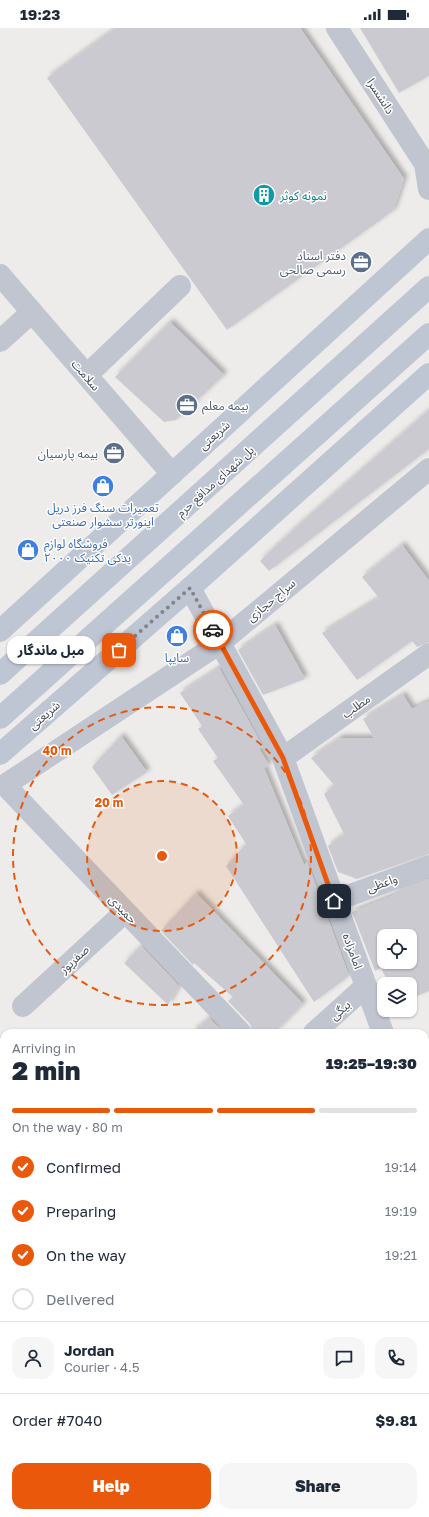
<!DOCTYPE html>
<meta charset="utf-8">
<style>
:root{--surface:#fff;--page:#f6f6f7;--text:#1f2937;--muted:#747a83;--line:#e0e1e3;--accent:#ea580c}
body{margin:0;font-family:"Golos Text","Noto Sans Arabic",sans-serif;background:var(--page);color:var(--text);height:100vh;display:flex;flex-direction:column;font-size:15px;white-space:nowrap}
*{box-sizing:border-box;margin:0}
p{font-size:13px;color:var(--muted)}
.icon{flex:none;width:22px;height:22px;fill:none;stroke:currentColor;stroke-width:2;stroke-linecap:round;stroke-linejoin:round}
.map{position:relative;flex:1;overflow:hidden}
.side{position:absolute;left:0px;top:1001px;width:429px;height:488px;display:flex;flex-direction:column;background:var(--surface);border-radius:12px 12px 0 0;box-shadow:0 1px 3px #0004}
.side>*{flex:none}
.tools{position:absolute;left:377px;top:901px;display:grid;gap:8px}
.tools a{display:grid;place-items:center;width:40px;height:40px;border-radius:8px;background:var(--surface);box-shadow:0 1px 3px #0004;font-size:20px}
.pin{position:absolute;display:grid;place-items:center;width:34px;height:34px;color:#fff;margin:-17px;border-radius:8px;box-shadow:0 2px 6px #0006}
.courier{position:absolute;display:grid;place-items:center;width:40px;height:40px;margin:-20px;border:3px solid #ea580c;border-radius:50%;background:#fff;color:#222;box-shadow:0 1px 5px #0007}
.bubble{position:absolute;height:28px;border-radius:12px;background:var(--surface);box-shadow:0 1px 3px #0004;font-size:13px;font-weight:800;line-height:28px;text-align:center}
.headline em{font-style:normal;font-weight:800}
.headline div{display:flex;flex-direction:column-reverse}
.headline{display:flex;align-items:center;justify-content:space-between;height:68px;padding:0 12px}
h1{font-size:26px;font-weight:800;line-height:30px}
.bar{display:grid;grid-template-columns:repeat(4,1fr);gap:6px 4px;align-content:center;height:48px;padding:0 12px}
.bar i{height:5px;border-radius:3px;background:var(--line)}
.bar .on{background:var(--accent)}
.bar p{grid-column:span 4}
.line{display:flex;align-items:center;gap:10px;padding:0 12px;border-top:1px solid var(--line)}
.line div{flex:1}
.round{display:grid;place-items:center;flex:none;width:42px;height:42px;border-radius:12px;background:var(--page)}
ol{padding:0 12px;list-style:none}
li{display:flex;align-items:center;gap:12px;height:44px}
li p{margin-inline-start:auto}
li .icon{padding:4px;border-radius:50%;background:var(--accent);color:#fff;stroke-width:4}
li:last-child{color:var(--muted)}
li i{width:22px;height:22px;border:2px solid var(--line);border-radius:50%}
.primary-button{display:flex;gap:8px;margin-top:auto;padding:8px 12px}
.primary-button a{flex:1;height:46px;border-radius:12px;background:var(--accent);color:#fff;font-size:16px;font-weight:800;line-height:46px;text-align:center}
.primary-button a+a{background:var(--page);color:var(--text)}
.status{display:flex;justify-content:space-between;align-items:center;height:28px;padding:0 20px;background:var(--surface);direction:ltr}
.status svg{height:11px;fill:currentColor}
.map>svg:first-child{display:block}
.building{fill:#cacad0;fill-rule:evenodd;filter:url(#shadow)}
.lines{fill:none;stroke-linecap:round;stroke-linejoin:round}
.minor{stroke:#c0c5d0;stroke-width:22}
.tertiary{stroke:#c0c5d0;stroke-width:22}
.secondary{stroke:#bfc6d3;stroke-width:22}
.done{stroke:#81848b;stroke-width:4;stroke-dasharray:0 7.2}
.route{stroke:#ea580c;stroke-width:5}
.ring{fill:none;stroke:#e8590c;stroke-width:2;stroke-dasharray:7 5}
.labels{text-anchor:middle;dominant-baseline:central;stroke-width:3;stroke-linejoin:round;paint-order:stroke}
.street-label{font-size:12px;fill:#464c57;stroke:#fff}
.culture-label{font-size:12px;fill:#0d838f;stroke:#fff;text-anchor:start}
.service-label{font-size:12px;fill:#4e5e75;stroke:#fff;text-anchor:end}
.shop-label{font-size:12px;fill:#366cbe;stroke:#fff}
.centre{fill:#e8590c;stroke:#fff;stroke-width:2}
.ring-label{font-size:12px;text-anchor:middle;font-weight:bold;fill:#e8590c;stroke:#fff;stroke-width:3;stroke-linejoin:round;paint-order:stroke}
</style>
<div class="status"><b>19:23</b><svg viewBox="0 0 49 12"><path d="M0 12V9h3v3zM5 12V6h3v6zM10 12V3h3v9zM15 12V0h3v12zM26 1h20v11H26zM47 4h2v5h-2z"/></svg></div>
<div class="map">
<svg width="429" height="1489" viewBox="0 0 429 1489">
<defs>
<filter id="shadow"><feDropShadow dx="3.5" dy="-3.5" stdDeviation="2" flood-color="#0004"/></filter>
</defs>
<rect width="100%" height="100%" fill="#eeeceb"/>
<g class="building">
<path d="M116,0H300L404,151L393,183L227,302L47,50Z"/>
<path d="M360,0H429V48L399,65Z"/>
<path d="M170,294L224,347L176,392L164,394L115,349Z"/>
<path d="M429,382V421L269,543L260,533L294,501Z"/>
<path d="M402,517L429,553V614L417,619L412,613L357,652L322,605L379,570L362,549Z"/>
<path d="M275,597L305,651L263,667L238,622Z"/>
<path d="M219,640L263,719L259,721L269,737L264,740L304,837L307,834L349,948L314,974L226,838L246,816L228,788L244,777L213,733L218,730L198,701L202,698L180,665Z"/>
<path d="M403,667L412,681L429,673V826L357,851L338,844L328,818L344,806L324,766L334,757L311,730L340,710H374L363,691Z"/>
<path d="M121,708L147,744L112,767L92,739Z"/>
<path d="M429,851V963L410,971V956H389L381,940L375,943L352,884L397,866L393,864ZM384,908H410V934H384Z"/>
<path d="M196,865L303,976L274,1005H253L250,996L228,973L233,969L194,935L193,937L161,903Z"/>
<path d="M141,918L179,958L168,977L124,935Z"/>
<path d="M209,990L224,1005H191Z"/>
</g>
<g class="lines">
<g class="minor">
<path d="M337,0L425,136L429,161"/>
<path d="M0,247L172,446"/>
<path d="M0,313L32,284"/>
<path d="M87,347L180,258"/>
<path d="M190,560L283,730L383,1005"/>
<path d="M283,730L429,626"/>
<path d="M334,873L429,838"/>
<path d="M23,978L125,884"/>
<path d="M241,1005L5,757L220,615L429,441"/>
<path d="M314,1005L366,958"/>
<path d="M425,1028L429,1026"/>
<path d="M425,1118L429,1129"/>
<path d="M0,1286L4,1282"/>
<path d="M425,1475L429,1474"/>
<path d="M412,1485L414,1489"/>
<path d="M370,1489L387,1485"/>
</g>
<g class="tertiary">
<path d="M0,1213L4,1218"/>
<path d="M206,1485L209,1489"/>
</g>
<g class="secondary">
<path d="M0,603L429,211"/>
<path d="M0,646L429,259"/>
<path d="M0,690L429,306"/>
<path d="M0,726L190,560L429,346"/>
</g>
</g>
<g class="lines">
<path class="done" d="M119,622L190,560L213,602"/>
<path class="route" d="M213,602L283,730L334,873"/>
</g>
<circle cx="162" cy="828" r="75" fill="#e8590c" fill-opacity=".12"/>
<g class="ring">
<circle cx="162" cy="828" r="75"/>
<circle cx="162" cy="828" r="149"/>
</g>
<defs>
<g id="building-disc" transform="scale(1.15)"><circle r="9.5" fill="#0f9aa8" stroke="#fff"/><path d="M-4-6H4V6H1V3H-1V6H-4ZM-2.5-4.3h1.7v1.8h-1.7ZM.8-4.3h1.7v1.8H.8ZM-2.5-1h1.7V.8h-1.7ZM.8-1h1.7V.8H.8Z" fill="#fff"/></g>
<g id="office-disc" transform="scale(1.15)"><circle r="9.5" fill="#5c6f8a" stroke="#fff"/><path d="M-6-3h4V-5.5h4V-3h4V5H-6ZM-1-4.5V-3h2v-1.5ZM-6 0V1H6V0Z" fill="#fff"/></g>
<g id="shop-disc" transform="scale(1.15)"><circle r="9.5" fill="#3f7fe0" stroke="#fff"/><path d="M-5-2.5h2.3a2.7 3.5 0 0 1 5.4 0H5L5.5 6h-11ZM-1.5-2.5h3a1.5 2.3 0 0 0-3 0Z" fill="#fff"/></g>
</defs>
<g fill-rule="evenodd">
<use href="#building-disc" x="264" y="167"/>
<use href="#office-disc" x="361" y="234"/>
<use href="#office-disc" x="187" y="377"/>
<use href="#office-disc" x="114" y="425"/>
<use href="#shop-disc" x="103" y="458"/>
<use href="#shop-disc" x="28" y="522"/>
<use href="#shop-disc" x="177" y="608"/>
</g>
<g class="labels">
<g class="street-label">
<text transform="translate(381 68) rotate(57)">دانشسرا</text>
<text transform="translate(86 347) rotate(49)">سلامت</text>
<text transform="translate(214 407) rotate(-42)">شریعتی</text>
<text transform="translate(215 453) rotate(-42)">پل شهدای مدافع حرم</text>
<text transform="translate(271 572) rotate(-40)">سراج حجازی</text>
<text transform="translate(356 678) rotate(-35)">مطلب</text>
<text transform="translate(44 687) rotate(-41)">شریعتی</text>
<text transform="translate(382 855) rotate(-20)">واعظی</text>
<text transform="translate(123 881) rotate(46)">حمیدی</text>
<text transform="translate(353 923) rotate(70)">امامزاده</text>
<text transform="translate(74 931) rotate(-43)">صفرپور</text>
<text transform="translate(340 982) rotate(-42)">بیگی</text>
</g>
<g class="culture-label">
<text x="280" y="167">نمونه کوثر</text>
</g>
<g class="service-label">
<text x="346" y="227">دفتر اسناد<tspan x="346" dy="14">رسمی صالحی</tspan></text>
<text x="202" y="377" text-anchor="start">بیمه معلم</text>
<text x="98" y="425">بیمه پارسیان</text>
</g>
<g class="shop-label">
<text x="103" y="479">تعمیرات سنگ فرز دریل<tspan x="103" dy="14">اینورتر سشوار صنعتی</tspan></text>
<text x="44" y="515" text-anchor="start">فروشگاه لوازم<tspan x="44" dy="14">یدکی تکنیک ۲۰۰۰</tspan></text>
<text x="177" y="629">سایپا</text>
</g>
</g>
<circle cx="162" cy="828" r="6" class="centre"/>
<g class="ring-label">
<text x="57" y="727">40 m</text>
<text x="109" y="779">20 m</text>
</g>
</svg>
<div class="tools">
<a><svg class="icon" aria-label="locate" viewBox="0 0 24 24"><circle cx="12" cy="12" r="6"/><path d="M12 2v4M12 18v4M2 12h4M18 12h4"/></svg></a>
<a><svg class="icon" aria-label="layers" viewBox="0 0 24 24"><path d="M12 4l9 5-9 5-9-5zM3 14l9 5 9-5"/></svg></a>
</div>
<div class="pin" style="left:119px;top:622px;background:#ea580c"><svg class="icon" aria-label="bag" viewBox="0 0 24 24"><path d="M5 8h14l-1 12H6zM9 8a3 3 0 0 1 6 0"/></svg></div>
<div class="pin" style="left:334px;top:873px;background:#1f2937"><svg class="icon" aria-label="home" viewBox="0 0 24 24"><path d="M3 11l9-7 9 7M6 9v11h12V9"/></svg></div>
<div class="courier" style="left:213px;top:602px"><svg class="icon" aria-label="car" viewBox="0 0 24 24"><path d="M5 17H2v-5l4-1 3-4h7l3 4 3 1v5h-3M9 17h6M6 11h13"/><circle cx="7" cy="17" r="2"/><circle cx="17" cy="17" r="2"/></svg></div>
<div class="bubble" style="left:7px;top:608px;width:88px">مبل ماندگار</div>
<section class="side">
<div class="headline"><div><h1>2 min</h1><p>Arriving in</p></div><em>19:25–19:30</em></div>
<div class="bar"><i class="on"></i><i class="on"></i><i class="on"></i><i></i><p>On the way · 80 m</p></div>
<ol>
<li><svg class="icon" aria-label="check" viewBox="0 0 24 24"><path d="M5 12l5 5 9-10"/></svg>Confirmed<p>19:14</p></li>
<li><svg class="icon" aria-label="check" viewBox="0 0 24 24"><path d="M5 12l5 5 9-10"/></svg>Preparing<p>19:19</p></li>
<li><svg class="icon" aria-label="check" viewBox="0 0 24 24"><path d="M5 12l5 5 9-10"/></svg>On the way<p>19:21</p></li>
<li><i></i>Delivered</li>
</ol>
<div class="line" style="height:72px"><a class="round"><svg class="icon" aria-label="person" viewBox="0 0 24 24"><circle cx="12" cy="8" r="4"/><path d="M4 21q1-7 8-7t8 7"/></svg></a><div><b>Jordan</b><p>Courier · 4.5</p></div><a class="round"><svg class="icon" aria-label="chat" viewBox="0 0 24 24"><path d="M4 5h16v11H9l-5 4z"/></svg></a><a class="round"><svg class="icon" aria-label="phone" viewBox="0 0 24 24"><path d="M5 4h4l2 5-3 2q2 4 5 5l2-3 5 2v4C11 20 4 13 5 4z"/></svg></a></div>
<div class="line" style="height:52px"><div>Order #7040</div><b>$9.81</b></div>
<div class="primary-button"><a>Help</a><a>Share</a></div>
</section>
</div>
